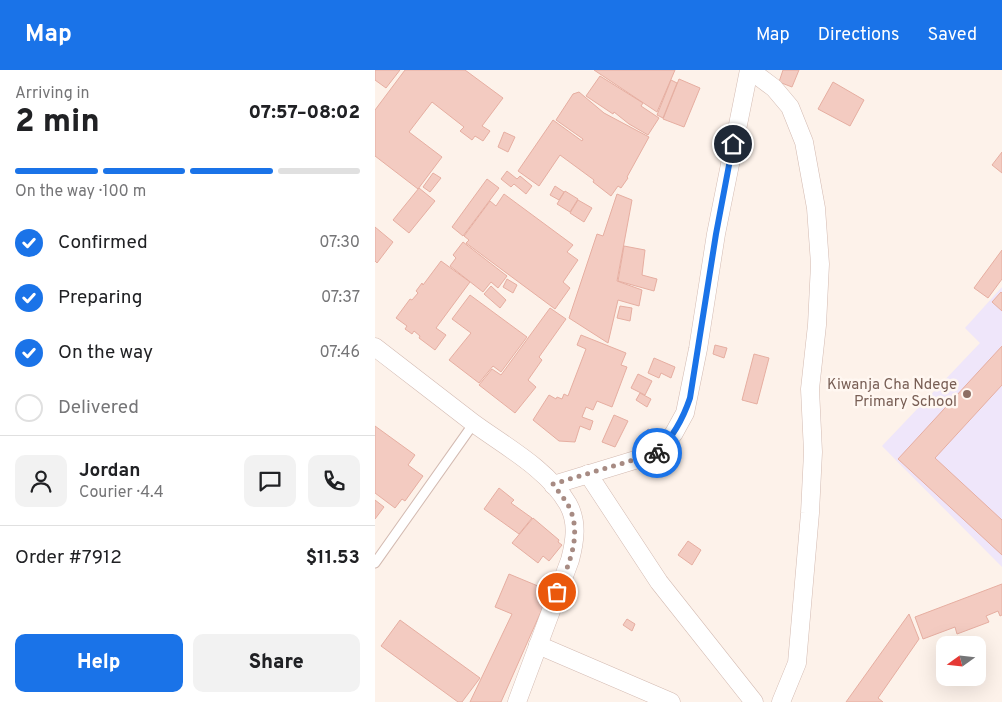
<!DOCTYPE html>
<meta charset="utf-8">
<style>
:root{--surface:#fff;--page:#f2f2f2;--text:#202124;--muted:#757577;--line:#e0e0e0;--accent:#1a73e8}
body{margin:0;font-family:Overpass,sans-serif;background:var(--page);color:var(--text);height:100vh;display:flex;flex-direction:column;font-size:19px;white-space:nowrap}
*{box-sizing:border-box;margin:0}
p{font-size:16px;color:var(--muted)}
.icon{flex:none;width:28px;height:28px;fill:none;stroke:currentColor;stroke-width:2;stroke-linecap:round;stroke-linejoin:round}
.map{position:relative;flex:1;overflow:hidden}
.side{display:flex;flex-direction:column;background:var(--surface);width:375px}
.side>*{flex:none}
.needle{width:32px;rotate:255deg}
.buttons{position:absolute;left:561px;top:566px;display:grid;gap:10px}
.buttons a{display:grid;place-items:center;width:50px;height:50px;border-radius:10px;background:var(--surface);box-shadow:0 5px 20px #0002;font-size:25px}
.pin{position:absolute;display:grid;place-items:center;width:42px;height:42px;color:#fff;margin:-21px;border:2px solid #fff;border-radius:50%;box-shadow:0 1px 5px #0007}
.courier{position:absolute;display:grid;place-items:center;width:50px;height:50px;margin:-25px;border:4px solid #1a73e8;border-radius:50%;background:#fff;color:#222;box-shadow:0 1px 6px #0007}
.head em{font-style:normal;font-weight:800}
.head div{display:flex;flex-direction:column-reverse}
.head{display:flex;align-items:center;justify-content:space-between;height:85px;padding:0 15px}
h1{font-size:32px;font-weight:800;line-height:38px}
.bar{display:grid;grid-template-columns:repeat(4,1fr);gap:8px 5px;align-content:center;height:60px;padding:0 15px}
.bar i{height:6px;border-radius:4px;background:var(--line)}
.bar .active{background:var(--accent)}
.bar p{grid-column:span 4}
.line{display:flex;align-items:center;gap:12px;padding:0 15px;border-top:1px solid var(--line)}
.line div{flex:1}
.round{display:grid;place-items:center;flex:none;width:52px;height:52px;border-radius:10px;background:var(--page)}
ol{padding:0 15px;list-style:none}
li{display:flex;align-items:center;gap:15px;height:55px}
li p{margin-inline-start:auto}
li .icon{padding:5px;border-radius:50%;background:var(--accent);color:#fff;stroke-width:4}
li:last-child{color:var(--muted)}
li i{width:28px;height:28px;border:2px solid var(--line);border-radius:50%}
.button{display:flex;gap:10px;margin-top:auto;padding:10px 15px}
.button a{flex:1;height:58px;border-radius:10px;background:var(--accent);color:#fff;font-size:20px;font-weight:800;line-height:58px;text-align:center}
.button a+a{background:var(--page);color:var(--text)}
header{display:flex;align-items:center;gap:30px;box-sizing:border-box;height:70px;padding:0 25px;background:var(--accent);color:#fff}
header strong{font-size:24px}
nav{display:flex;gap:28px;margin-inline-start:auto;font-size:18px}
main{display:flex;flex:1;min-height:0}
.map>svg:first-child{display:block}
.education{fill:#efe6fa}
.building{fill:#f3cbc1;stroke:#e6aea1}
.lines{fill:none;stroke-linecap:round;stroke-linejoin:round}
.service-casing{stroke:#d3bab1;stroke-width:11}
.minor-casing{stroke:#d3bab1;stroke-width:19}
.service{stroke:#fff;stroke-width:9}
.minor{stroke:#fff;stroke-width:18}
.done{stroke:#a78b83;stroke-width:5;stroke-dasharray:0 9}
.route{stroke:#1a73e8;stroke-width:6}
.education-dot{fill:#8d6e63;stroke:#fff7f1;stroke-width:2}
.labels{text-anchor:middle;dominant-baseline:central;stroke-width:5;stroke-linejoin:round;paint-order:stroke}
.education-label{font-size:15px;fill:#785e54;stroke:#fff7f1;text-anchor:end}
</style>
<header>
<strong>Map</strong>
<nav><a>Map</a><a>Directions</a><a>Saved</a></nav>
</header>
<main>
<section class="side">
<div class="head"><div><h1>2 min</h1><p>Arriving in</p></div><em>07:57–08:02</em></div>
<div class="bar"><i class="active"></i><i class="active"></i><i class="active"></i><i></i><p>On the way · 100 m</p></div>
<ol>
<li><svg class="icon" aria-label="check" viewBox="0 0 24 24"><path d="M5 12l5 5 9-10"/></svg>Confirmed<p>07:30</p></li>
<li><svg class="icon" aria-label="check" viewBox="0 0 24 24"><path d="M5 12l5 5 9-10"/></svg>Preparing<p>07:37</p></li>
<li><svg class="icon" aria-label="check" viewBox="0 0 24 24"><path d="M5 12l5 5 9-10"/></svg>On the way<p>07:46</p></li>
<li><i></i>Delivered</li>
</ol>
<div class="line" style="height:90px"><a class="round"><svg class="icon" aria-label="person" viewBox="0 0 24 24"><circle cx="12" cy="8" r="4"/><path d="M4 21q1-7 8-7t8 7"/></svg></a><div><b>Jordan</b><p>Courier · 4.4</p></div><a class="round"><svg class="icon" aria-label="chat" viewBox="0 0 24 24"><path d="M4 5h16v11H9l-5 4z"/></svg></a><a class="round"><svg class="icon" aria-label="phone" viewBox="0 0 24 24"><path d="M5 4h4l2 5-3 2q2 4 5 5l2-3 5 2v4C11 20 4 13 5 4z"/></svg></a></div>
<div class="line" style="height:65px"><div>Order #7912</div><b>$11.53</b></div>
<div class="button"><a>Help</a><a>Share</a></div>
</section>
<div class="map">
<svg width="627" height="632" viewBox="0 0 627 632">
<rect width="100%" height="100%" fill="#fdf2ea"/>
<path class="education" d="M627,217V497L507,376L605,273L590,258Z"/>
<g class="building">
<path d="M0,0H25L11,18L0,10Z"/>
<path d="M30,0H90L128,28L107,56L115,61L108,71L100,66L97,70L85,61L89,57L57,32L34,62L67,87L43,119L0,86V40Z"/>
<path d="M219,0H300L282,42Z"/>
<path d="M408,0H424L417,17L404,12Z"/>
<path d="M225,6L268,33L266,36L284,48L273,65L254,54L239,42L238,44L211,26Z"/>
<path d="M304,9L325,18L309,57L288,49Z"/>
<path d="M296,10L302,13L288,48L282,45Z"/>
<path d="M458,12L489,30L475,56L443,39Z"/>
<path d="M204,22L229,43L274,67L252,107L253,108L246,118L243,116L236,126L218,112L219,110L185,85L164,116L143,101L178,50L207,71L208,69L181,50L198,24Z"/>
<path d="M129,62L140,67L133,82L123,77Z"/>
<path d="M627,82V103L617,95Z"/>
<path d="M132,101L142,109L145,106L157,116L151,124L139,114L136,117L126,109Z"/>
<path d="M58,103L66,108L55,122L48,117Z"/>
<path d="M112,109L124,118L88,166L77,157Z"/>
<path d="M180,116L189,122L184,130L175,125Z"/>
<path d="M44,118L60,131L34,163L18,150Z"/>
<path d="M190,121L203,129L195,142L182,134Z"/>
<path d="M129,124L198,175L192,182L203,190L188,212L195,218L180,239L91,173L94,170L89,166L115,131L121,136Z"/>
<path d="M242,124L257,130L242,211L267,220L264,236L243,230L233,273L194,248L222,164L228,166Z"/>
<path d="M203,130L217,138L209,152L195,143Z"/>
<path d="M0,157L18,172L2,193L0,191Z"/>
<path d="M88,172L132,206L123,218L116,212L108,222L75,196L81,188L78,185Z"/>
<path d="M249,176L270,180L267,205L282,209L279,221L243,211Z"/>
<path d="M627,180V209L613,228L599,218Z"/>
<path d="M66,191L95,212L61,258L71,265L60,280L44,268L45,266L39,261L37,264L30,259L32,256L21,248L35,229L37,230L43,223L41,221L47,213L48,215Z"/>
<path d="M132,209L142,215L138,223L128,217Z"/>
<path d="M116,216L131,230L125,238L109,224Z"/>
<path d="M626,222L627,223V241L617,232Z"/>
<path d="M95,225L152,267L126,302L118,296L104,313L74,290L96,263L77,249Z"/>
<path d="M245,236L257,238L255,251L242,248Z"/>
<path d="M175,238L191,249L164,287L167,290L153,310L161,317L140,343L104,315L117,299L126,305Z"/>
<path d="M206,265L251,283L246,295L252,297L237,337L222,331L218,340L211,337L207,347L218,351L215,360L205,356L200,372L184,371L158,350L174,325L181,329L182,327L187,329L189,324L193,326L211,279L202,275Z"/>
<path d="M340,275L352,278L349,288L338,284Z"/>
<path d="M627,276V315L560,388L627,450V485L523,389Z"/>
<path d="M379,284L394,288L382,334L367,330Z"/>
<path d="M279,288L300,297L296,308L286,303L284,308L273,303Z"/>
<path d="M263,304L277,311L270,325L256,318Z"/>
<path d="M265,323L276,329L272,337L261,330Z"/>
<path d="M239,345L253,351L240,377L227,372Z"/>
<path d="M0,356L40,385L33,395L48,406L30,431L27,429L20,438L0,423Z"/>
<path d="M273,359L279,362L274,372L268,368Z"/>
<path d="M124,418L139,430L136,433L157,448L144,464L109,439Z"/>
<path d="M0,430L9,437L0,449Z"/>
<path d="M158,448L184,470L183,472L187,475L174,491L168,486L163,493L137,473Z"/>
<path d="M313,471L326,480L317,495L303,485Z"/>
<path d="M134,504L175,521L126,632H95L137,544L120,537Z"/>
<path d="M627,514V545L625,546L623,541L611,546L614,552L582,564L580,557L548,569L540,547Z"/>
<path d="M534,544L544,569L503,628L508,632H471Z"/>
<path d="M252,549L260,554L257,561L248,555Z"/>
<path d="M25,550L105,608L87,632H83L6,576Z"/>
</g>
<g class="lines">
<g class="service-casing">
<path id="service" d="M0,493L99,353"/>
</g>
<g class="minor-casing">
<g id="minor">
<path d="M375,0L399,18L415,37L429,72L441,138L445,194L442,255L435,319L438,382L435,443L422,593L406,632"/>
<path d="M0,277C32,302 65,327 97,352C128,375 173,399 193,434C203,452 200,471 195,490L142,632"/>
<path d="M213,404L284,512L379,632"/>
<path d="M178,415L283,383L299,363L310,343L323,279L341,164L374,0"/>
<path d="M163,575L296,632"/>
</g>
</g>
<use href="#service" class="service"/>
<use href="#minor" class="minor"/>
</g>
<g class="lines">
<path class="done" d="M182,522C194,495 209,462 192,433C188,427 183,421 178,414L282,383"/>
<path class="route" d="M282,383C298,367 308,349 315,328L341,164L358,74"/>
</g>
<circle class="education-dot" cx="592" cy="324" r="5"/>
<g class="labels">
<g class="education-label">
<text x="582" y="315">Kiwanja Cha Ndege<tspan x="582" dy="17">Primary School</tspan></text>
</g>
</g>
</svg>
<div class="buttons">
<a><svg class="needle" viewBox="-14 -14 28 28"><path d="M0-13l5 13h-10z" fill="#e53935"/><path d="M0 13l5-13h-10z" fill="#757577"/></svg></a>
</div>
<div class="pin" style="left:182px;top:522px;background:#ea580c"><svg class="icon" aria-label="bag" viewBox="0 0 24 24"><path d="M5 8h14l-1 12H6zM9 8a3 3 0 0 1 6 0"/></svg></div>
<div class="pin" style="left:358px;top:74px;background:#1f2937"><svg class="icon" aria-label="home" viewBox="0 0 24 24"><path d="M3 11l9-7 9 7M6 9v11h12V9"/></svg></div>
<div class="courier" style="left:282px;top:383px"><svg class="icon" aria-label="bike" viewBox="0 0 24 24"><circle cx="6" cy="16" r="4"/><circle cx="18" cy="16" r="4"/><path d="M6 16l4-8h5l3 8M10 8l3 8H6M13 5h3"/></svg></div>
</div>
</main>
